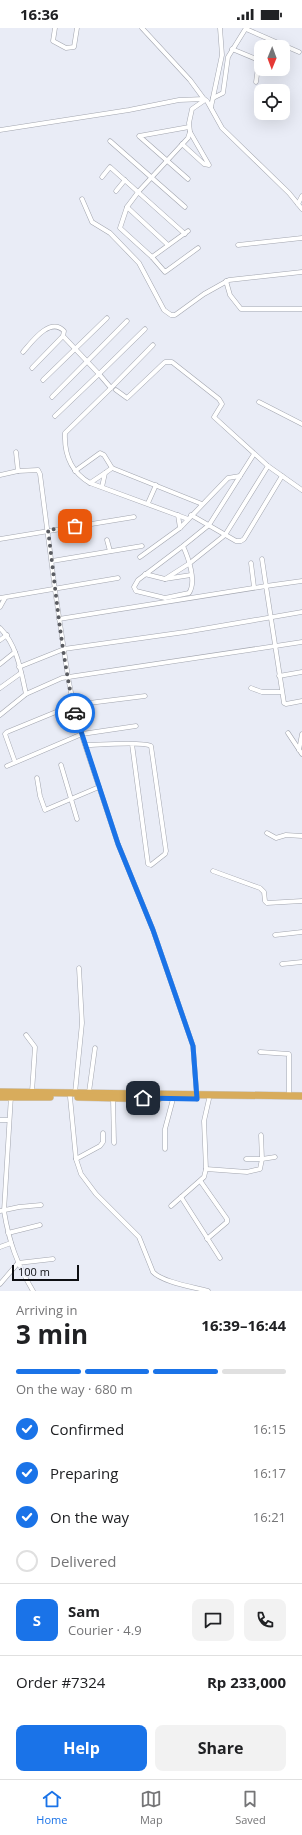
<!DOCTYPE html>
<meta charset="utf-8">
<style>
:root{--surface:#fff;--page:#f2f2f2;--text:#202124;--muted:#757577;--line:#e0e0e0;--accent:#1a73e8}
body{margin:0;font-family:"Open Sans",sans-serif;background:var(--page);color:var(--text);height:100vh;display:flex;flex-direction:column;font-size:15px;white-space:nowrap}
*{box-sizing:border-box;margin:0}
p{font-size:13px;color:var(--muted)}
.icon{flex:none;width:22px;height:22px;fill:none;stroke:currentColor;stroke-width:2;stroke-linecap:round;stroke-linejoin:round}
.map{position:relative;height:1263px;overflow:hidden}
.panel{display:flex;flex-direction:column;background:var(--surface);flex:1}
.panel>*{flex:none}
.needle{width:26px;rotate:181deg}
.buttons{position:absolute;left:254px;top:12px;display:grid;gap:8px}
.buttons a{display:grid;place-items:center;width:36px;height:36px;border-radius:8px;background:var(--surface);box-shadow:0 4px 16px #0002;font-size:20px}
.scale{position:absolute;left:12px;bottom:10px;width:67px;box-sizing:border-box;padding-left:4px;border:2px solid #0d0e12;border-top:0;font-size:11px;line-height:14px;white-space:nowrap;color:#0d0e12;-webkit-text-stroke:3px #e9ecf6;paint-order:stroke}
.pin{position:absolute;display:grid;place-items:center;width:34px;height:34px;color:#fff;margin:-17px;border-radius:8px;box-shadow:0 2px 6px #0006}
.courier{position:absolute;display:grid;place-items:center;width:40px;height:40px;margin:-20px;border:3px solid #1a73e8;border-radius:50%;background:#fff;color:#222;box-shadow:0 1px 5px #0007}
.head em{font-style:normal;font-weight:700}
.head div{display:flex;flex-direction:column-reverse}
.head{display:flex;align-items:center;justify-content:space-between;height:68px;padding:0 16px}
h1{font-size:26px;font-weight:700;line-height:30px}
.bar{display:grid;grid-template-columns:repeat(4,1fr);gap:6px 4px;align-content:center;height:48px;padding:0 16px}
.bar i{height:5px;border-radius:3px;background:var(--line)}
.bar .current{background:var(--accent)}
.bar p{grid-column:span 4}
.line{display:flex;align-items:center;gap:10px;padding:0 16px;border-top:1px solid var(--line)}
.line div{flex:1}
.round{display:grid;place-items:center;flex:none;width:42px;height:42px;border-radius:8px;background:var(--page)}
ol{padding:0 16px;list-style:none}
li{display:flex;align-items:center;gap:12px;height:44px}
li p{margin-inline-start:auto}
li .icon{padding:4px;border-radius:50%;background:var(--accent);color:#fff;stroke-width:4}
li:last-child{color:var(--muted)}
li i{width:22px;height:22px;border:2px solid var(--line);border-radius:50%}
.cta{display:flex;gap:8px;margin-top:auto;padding:8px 16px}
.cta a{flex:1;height:46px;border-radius:8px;background:var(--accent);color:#fff;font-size:16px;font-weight:700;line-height:46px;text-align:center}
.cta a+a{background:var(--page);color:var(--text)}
.status{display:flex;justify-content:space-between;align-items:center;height:28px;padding:0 20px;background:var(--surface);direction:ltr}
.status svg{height:11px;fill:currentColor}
.menu{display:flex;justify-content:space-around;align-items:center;height:56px;border-top:1px solid var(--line);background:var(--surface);font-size:11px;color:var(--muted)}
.menu a{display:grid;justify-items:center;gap:2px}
.menu .current{color:var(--accent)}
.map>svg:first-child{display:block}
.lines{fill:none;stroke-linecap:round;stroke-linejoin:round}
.street-casing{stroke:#a2a5ae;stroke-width:5}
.highway-casing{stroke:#cacacb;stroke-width:8}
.street{stroke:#fff;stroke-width:4}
.highway{stroke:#d8ac5c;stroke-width:7}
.done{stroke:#5a5c62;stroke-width:4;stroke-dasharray:0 7.2}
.route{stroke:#1a73e8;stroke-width:5}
</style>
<div class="status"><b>16:36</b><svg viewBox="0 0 49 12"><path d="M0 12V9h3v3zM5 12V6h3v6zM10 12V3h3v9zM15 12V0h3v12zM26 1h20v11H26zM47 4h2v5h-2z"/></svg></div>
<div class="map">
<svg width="302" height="1263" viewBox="0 0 302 1263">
<rect width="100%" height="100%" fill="#e9ecf6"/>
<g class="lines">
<g class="street-casing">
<g id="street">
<path d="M55,0L53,13L66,20L74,19L77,0"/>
<path d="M142,0L190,52L204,71"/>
<path d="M246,1L299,24"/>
<path d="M232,21L261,33"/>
<path d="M256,54L259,32"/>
<path d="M213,70L223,65L228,29L246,0"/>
<path d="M211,79L222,27L220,0"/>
<path d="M0,102L129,82L179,72L204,71L207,73L222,100L289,165L302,181"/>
<path d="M110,113L185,179"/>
<path d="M182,116L204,136L209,137L190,104"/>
<path d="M102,149L110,139L185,206"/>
<path d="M188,151L139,108L189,99"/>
<path d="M116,163L125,152"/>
<path d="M82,171L92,194L110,205L139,235L164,282L171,287H175L204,266L229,252L302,244"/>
<path d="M298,176L302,168"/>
<path d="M127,179L168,217"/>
<path d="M238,217L302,210"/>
<path d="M198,220L165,244L152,229L120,200L127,179L139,163L188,110L190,104L189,95L192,81L205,72"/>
<path d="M152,229L188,203"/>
<path d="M226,253L230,267L241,281H302"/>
<path d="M23,324C31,315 50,288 64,303L63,308L99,346L145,301"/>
<path d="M32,340L63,308"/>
<path d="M43,352L107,290"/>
<path d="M111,360L153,317"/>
<path d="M116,362L127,370L165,334H172L219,371L222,376L214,389L268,438L302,462"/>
<path d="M52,369L127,293"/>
<path d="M259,374L302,396"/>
<path d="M55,388L99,346L111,360L65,405C64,426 71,444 90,455L188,491"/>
<path d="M16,424L18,443L38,442L40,446L55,562L68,649L76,690L118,816L153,902L193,1018L197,1071"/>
<path d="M75,443L100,425L104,427L112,440"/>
<path d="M0,447L18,443"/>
<path d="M90,455L105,445"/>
<path d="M102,459L105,445L112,440L202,476"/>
<path d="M148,475L156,457"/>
<path d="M178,487L180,500"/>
<path d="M191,487L236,513H241L244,511L282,448"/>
<path d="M0,511L134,489"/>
<path d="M107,512L110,523"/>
<path d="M183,518C188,529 197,553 189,565L165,570L136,563L134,559L138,552L183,518L209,497L254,426"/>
<path d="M140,529L180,500L228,450L240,448"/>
<path d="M262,531L266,558L302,553"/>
<path d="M52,533L142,518"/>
<path d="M251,535L254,559"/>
<path d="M145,546L165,551L191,547"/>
<path d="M165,551L190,535L225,507L268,438"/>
<path d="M0,570L118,550"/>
<path d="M0,579L5,570"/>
<path d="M59,591L266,558L284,675L286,676L302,673"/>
<path d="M0,600C17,617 21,643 26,666"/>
<path d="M0,612L7,607"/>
<path d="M0,636L15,624"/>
<path d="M19,639L64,621L185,604L302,584"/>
<path d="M279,648L302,644"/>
<path d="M0,660L21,645"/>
<path d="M251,660L262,664H281"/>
<path d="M0,687L26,666L62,650L302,614"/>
<path d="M288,705L302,726"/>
<path d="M86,717C98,717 143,713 151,718L166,823L165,826L151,837L148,836L132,716"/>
<path d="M299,722L302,706"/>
<path d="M15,734L5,706L7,704L73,677L145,668"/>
<path d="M61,737L77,791"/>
<path d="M7,738L82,706L136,698"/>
<path d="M37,750L40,768L45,782L99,759"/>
<path d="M267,805L276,810L286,807L302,808"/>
<path d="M213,843L260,860L264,864L265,873L267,875L302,873"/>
<path d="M275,907L302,904"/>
<path d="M282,936L302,934"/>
<path d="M26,1007L35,1019L32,1064"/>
<path d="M260,1024L289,1026V1068"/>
<path d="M89,1064L95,1020"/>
<path d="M75,1065L82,995L79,940"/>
<path d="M11,1068L4,1183C9,1214 17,1236 33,1263"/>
<path d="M70,1069L76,1131L81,1146L96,1166L139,1209L153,1244C162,1254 194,1259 208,1263"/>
<path d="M113,1070L114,1115"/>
<path d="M0,1092H9"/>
<path d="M165,1121V1101L173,1071"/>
<path d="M76,1131L100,1118L103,1114V1105"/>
<path d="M246,1131H262L275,1129"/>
<path d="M206,1141L247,1144L260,1141L262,1131L261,1107"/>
<path d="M201,1154L227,1191V1194L207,1211"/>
<path d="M181,1169L220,1230"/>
<path d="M171,1178L204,1149L206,1141L204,1093L209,1071"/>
<path d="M0,1183L19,1179L41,1177"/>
<path d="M8,1205L40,1197"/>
<path d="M0,1219L11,1215"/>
<path d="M0,1256L18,1235L53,1231"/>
</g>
</g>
<g class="highway-casing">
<g id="highway">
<path d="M0,1064L302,1068"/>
<path d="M0,1069H50"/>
<path d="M78,1069L158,1071"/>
</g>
</g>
<use href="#street" class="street"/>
<use href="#highway" class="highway"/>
</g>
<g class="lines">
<path class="done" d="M75,498L48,502C56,563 61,625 75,685"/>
<path class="route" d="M75,685L118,816L153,902L193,1018L197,1071L143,1070"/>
</g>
</svg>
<div class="buttons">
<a><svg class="needle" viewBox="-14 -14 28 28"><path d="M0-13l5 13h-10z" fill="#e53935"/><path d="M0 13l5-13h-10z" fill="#757577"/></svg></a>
<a><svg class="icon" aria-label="locate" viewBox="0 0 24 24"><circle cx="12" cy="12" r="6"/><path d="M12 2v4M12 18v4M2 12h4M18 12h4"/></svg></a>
</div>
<div class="scale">100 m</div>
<div class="pin" style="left:75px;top:498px;background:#ea580c"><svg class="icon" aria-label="bag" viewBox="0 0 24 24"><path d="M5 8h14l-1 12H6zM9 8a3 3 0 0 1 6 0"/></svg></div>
<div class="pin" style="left:143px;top:1070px;background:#1f2937"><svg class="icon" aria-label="home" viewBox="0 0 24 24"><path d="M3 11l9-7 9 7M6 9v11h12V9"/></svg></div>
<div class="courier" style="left:75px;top:685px"><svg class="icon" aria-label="car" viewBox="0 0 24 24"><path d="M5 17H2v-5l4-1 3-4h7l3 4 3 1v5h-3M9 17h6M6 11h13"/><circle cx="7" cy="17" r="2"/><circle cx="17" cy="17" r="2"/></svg></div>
</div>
<section class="panel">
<div class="head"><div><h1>3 min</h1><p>Arriving in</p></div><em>16:39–16:44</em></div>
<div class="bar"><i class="current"></i><i class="current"></i><i class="current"></i><i></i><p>On the way · 680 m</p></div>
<ol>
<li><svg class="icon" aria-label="check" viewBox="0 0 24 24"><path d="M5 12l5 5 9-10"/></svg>Confirmed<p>16:15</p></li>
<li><svg class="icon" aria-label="check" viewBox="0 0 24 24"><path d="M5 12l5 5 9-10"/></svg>Preparing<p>16:17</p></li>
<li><svg class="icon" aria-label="check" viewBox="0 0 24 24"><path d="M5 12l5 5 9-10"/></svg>On the way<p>16:21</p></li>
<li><i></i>Delivered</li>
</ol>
<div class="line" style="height:72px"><b class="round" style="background:var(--accent);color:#fff">S</b><div><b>Sam</b><p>Courier · 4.9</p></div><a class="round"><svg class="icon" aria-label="chat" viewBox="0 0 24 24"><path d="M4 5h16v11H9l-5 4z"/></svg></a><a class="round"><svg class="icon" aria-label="phone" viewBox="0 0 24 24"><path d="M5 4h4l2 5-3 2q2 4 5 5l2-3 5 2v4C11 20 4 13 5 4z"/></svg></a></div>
<div class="line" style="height:52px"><div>Order #7324</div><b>Rp 233,000</b></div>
<div class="cta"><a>Help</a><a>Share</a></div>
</section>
<nav class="menu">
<a class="current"><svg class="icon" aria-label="home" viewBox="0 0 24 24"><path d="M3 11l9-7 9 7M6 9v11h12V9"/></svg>Home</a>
<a><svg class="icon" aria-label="map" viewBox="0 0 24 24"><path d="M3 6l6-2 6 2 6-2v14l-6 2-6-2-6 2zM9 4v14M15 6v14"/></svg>Map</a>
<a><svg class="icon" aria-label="saved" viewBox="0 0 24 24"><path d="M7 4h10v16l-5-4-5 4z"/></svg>Saved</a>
</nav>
